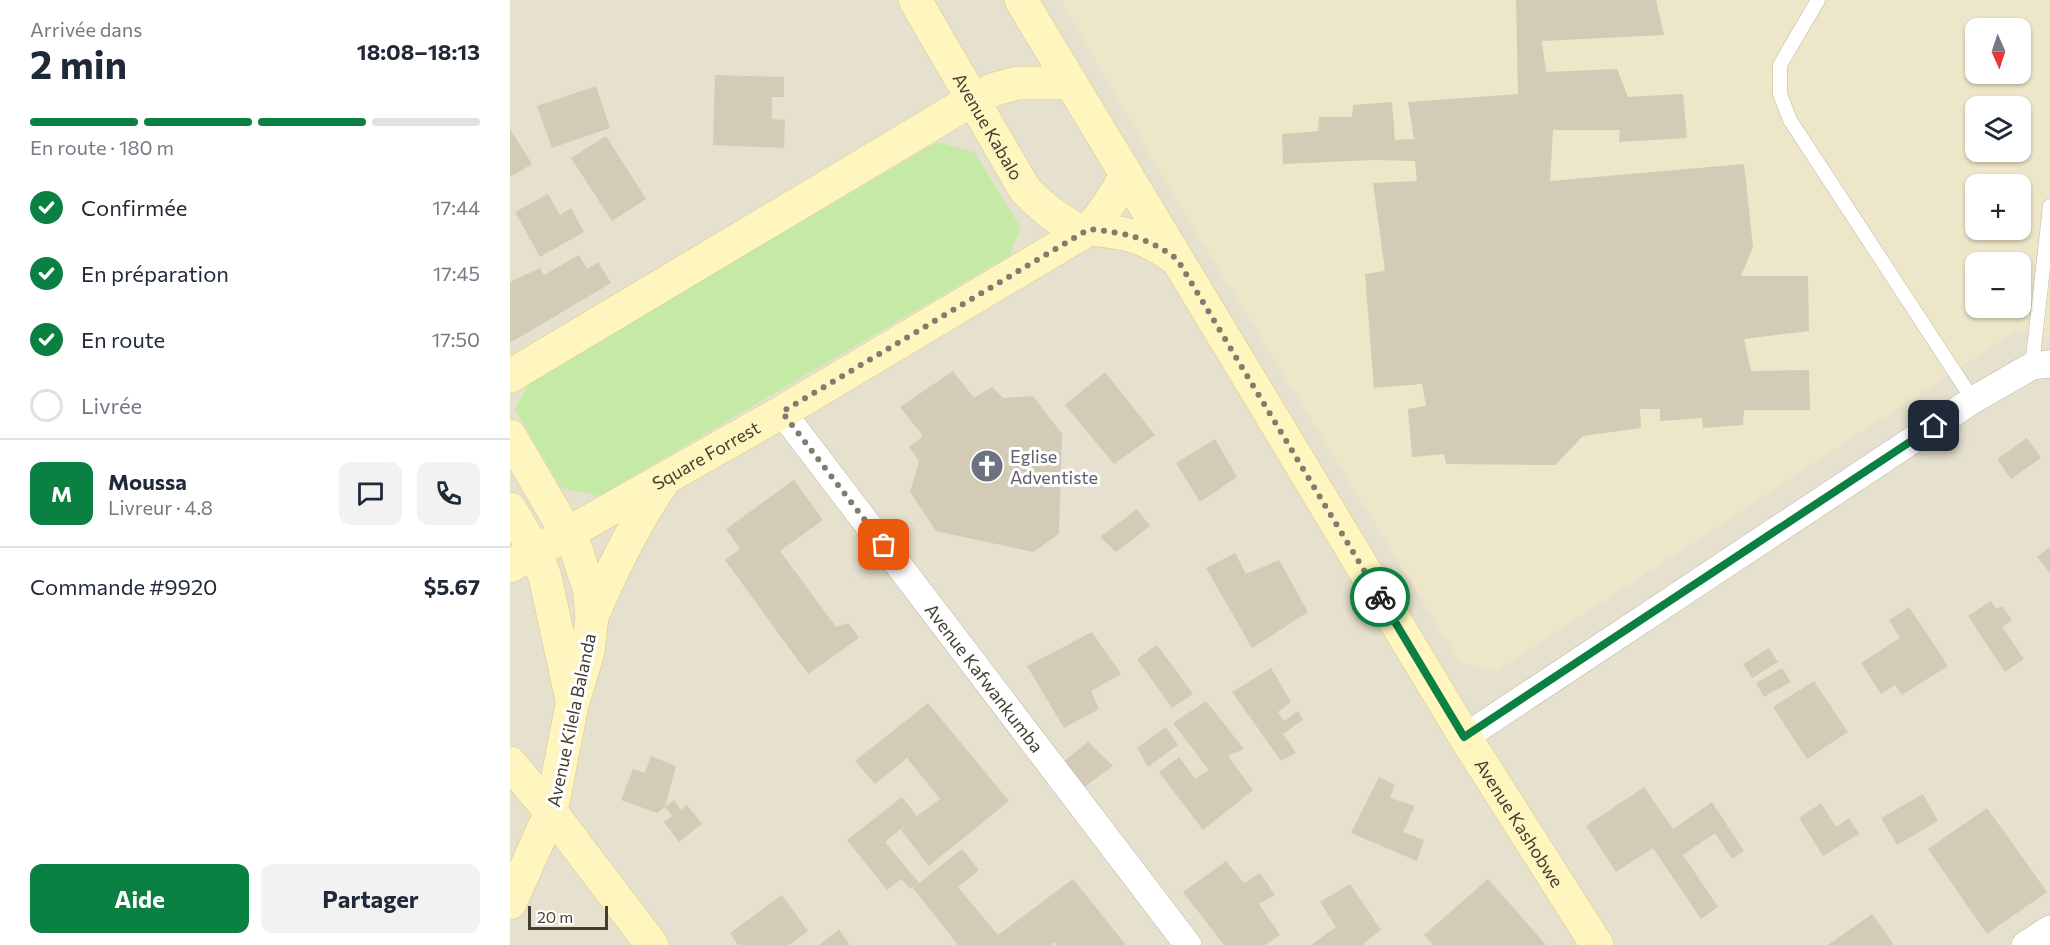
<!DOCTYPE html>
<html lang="fr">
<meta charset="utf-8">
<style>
:root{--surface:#fff;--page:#f2f2f3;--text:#1f2937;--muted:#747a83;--line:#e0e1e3;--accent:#0b8043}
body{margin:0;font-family:Commissioner,sans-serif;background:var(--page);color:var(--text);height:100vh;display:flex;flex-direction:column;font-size:22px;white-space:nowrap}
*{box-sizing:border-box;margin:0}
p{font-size:20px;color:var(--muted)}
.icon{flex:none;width:33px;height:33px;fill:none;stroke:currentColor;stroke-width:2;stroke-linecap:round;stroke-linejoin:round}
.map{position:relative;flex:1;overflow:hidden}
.sheet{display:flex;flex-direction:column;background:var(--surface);width:510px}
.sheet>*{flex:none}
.needle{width:39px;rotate:177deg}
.controls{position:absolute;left:1455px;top:18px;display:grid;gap:12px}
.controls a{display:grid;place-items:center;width:66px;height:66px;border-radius:12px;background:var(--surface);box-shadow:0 2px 4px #0004;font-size:30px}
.scale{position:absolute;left:18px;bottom:15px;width:80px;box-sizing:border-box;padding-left:6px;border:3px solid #433e31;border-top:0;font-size:16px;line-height:21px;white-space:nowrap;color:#433e31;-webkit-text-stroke:4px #fff;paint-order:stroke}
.pin{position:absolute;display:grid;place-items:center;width:51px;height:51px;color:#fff;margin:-26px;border-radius:12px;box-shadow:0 3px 9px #0006}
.courier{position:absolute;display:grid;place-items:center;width:60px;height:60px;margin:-30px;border:4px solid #0b8043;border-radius:50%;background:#fff;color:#222;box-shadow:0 2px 8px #0007}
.summary em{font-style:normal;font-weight:700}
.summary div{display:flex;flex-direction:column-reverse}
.summary{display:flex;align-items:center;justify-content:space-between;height:102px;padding:0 30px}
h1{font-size:39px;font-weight:700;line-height:45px}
.bar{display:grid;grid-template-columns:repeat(4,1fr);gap:9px 6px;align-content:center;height:72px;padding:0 30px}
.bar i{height:8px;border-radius:4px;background:var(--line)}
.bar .selected{background:var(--accent)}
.bar p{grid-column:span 4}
.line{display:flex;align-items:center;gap:15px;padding:0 30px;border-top:2px solid var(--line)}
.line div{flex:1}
.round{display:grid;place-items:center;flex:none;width:63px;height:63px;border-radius:12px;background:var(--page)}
ol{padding:0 30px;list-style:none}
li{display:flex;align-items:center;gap:18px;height:66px}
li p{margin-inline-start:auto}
li .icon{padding:6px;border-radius:50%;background:var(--accent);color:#fff;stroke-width:4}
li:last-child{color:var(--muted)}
li i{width:33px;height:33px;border:3px solid var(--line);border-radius:50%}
.button{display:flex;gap:12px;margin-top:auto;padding:12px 30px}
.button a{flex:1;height:69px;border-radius:12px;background:var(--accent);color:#fff;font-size:24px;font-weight:700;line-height:69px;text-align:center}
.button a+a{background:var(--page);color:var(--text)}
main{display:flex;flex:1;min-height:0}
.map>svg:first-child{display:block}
.residential{fill:#e6e1ce;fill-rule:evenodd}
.education{fill:#ede6c9;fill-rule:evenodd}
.green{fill:#c5eaa6}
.building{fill:#d3cbb5}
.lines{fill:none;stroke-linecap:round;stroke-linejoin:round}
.lane-casing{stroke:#bdb7a3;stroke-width:15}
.street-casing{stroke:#bdb7a3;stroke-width:28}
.secondary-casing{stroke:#d5c98c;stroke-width:34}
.lane{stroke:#fff;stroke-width:14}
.street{stroke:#fff;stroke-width:27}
.secondary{stroke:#fff5be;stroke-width:33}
.done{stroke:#807c6f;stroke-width:6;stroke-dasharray:0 10.8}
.route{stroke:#0b8043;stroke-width:8}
.labels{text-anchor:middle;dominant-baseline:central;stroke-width:6;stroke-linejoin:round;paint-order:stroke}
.street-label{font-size:18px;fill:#433e31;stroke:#fff}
.worship-label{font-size:18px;fill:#5b616d;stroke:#fff;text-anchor:start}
</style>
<main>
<section class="sheet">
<div class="summary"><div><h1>2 min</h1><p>Arrivée dans</p></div><em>18:08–18:13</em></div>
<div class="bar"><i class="selected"></i><i class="selected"></i><i class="selected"></i><i></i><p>En route · 180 m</p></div>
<ol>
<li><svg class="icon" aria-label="check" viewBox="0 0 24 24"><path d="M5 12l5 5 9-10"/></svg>Confirmée<p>17:44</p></li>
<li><svg class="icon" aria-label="check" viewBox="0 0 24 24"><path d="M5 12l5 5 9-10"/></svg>En préparation<p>17:45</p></li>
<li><svg class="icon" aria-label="check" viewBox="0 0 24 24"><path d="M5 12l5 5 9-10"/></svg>En route<p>17:50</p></li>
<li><i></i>Livrée</li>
</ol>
<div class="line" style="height:108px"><b class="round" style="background:var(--accent);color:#fff">M</b><div><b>Moussa</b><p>Livreur · 4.8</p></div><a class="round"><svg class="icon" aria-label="chat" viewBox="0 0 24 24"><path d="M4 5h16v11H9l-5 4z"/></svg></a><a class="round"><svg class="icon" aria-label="phone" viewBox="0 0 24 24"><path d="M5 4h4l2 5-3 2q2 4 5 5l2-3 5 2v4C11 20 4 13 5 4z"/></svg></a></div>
<div class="line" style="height:78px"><div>Commande #9920</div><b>$5.67</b></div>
<div class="button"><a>Aide</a><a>Partager</a></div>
</section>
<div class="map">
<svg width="1540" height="945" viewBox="0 0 1540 945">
<rect width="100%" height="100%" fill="#f2eee1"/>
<path class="residential" d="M0,0H1540V945H0ZM1466,28H1510V74H1466ZM1466,106H1510V152H1466ZM1466,184H1510V230H1466ZM1466,262H1510V308H1466Z"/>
<path class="education" d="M551,0H1540V337L1505,331L986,672L950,662L662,193ZM1466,28H1510V74H1466ZM1466,106H1510V152H1466ZM1466,184H1510V230H1466ZM1466,262H1510V308H1466Z"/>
<path class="green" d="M427,142L464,152L511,228L499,256L89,496L51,488L5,410L19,382Z"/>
<g class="building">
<path d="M1006,0H1146L1154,35L1032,41L1036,72L1107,69L1118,97L1173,94L1177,138L1109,142L1110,130H1043L1040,181L1234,164L1243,247L1231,276H1298L1299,331L1234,339L1241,371L1299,370L1300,410H1234L1233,425L1193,428L1192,418L1150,421V409H1130L1131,428L1073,436L1045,465L936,464L934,454L902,457L898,409L916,406L912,384L864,388L855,274L875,271L863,183L907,181L905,161L863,160L773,164L772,134L808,131L809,117H842L843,105L882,102L885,140L904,139L898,102L1008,94Z"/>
<path d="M205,75L274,77V97H262V119L275,120L274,148L203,145Z"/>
<path d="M86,86L100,128L42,148L27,106Z"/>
<path d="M0,129L22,164L0,177Z"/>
<path d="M96,136L136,199L102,221L61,158Z"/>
<path d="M38,194L50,215L61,208L74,232L30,257L5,212Z"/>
<path d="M69,255L77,269L88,262L101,283L0,343V282L30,268L34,275Z"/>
<path d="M443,371L464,398L482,387L493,398L523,396L552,434L549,534L523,552L426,531L400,492L409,461L399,447L413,436L390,407Z"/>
<path d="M595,372L645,435L604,464L555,405Z"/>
<path d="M1517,438L1531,458L1501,479L1487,459Z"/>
<path d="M705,439L727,477L690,502L666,463Z"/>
<path d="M284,480L313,520L270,551L326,627L338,623L349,638L298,674L215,560L230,549L216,529Z"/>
<path d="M627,509L640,526L606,552L590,537Z"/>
<path d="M1540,547V573L1527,557Z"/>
<path d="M725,553L736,574L769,560L798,612L742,648L696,568Z"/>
<path d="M1481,601L1486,609L1492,606L1502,620L1492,627L1514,659L1495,672L1458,616Z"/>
<path d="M1399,607L1438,666L1392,695L1385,685L1371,694L1351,663L1390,638L1379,620Z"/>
<path d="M582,632L611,674L581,691L589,709L554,728L517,666Z"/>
<path d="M647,645L683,694L662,708L627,659Z"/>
<path d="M1259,648L1268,662L1242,678L1233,664Z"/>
<path d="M761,668L781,702L768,712L774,721L788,711L793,720L773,734L786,753L771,761L722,692Z"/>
<path d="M1272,668L1281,682L1254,697L1246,683Z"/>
<path d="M1304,681L1338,732L1297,759L1263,707Z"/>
<path d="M696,701L734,749L718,756L743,790L693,830L649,772L669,757L685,779L699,770L663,723Z"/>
<path d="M418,703L499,801L419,866L391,830L397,824L375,842L409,883L400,889L391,879L377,890L337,840L392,797L407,816L430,799L397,758L365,784L345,761Z"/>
<path d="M656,727L668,745L638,767L627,748Z"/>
<path d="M578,742L603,766L573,788L553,762Z"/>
<path d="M141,756L166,766L155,807L147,813L111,800L123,769L135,773Z"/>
<path d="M869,777L885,785L880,798L905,806L893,832L914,840L907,861L841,833Z"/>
<path d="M1134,787L1163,829L1202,802L1234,851L1222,859L1205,833L1173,855L1208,907L1191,919L1143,848L1106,872L1076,826Z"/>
<path d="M1413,794L1428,821L1387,845L1371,818Z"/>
<path d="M164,800L171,810L177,805L192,824L169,842L154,822L162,816L155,807Z"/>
<path d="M1311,803L1326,827L1339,818L1349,834L1313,856L1289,818Z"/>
<path d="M1477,808L1537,892L1477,934L1418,849Z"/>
<path d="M452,849L469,870L448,887L488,935L563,879L616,945H547L544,942L540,945H448L403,888Z"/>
<path d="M716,861L734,883L750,873L765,895L749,904L770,935L755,945H714L673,892Z"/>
<path d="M978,879L1009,914L1036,945H923L914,935Z"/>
<path d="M840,884L871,930L852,945H801L826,927L810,902Z"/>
<path d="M272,895L298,931L279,945H228L220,933Z"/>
<path d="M1362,914L1384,945H1318Z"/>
<path d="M329,929L340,945H309Z"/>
</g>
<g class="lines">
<g class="lane-casing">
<g id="lane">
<path d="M1308,0L1270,65V94L1280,120L1463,400"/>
<path d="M1522,366L1540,206"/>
</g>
</g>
<g class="street-casing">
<g id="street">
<path id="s1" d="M272,412L678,945"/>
<path d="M955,737L1463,400L1522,366L1540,364"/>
<path d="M1515,945L1540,929"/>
</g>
</g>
<g class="secondary-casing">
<g id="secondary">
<path id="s2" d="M405,0L514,188C531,208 550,220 572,233"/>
<path id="s3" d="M511,0L955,737L1087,945"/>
<path d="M579,229C615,232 637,237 666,259"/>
<path d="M0,376L462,100L485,89L508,83H561"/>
<path d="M0,436L66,549L79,588L82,617L78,652L62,705L41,812L0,903"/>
<path d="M0,509L25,551L35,577L62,700"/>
<path id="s4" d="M0,566L272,412L579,229C595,212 606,195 616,174"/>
<path d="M82,617C102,569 125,523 154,480"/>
<path d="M0,763L41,812L142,945"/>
</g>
</g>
<use href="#lane" class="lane"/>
<use href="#street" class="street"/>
<use href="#secondary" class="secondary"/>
</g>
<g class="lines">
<path class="done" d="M374,545L272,412L579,229C615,233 637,237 667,259L870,597"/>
<path class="route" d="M870,597L954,737L1424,426"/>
</g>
<defs>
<g id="church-disc" transform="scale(1.725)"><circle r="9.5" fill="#6b7280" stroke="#fff"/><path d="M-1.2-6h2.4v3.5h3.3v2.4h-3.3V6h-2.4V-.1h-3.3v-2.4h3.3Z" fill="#fff"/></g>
</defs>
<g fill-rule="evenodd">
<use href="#church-disc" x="477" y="466"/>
</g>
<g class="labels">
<g class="street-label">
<text stroke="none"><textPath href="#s2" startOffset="146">Avenue Kabalo</textPath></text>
<text stroke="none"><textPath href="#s4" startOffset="225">Square Forrest</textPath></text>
<text stroke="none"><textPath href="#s1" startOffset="334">Avenue Kafwankumba</textPath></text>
<text transform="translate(61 720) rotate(-78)">Avenue Kilela Balanda</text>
<text stroke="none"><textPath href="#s3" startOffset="962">Avenue Kashobwe</textPath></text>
</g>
<g class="worship-label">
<text x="500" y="456">Eglise<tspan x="500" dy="21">Adventiste</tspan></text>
</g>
</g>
</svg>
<div class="controls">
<a><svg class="needle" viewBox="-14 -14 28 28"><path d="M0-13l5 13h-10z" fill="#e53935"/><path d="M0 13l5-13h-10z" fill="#747a83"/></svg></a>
<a><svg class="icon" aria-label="layers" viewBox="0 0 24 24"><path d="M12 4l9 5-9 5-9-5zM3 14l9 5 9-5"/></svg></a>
<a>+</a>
<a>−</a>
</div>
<div class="scale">20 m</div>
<div class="pin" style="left:374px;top:545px;background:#ea580c"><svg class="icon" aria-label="bag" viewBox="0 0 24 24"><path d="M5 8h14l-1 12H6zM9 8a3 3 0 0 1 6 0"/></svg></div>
<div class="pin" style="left:1424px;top:426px;background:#1f2937"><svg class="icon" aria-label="home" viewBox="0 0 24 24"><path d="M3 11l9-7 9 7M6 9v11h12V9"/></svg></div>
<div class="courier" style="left:870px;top:597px"><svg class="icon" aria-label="bike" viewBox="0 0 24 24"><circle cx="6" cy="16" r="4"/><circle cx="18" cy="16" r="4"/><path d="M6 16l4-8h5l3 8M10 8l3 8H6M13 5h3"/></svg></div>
</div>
</main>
